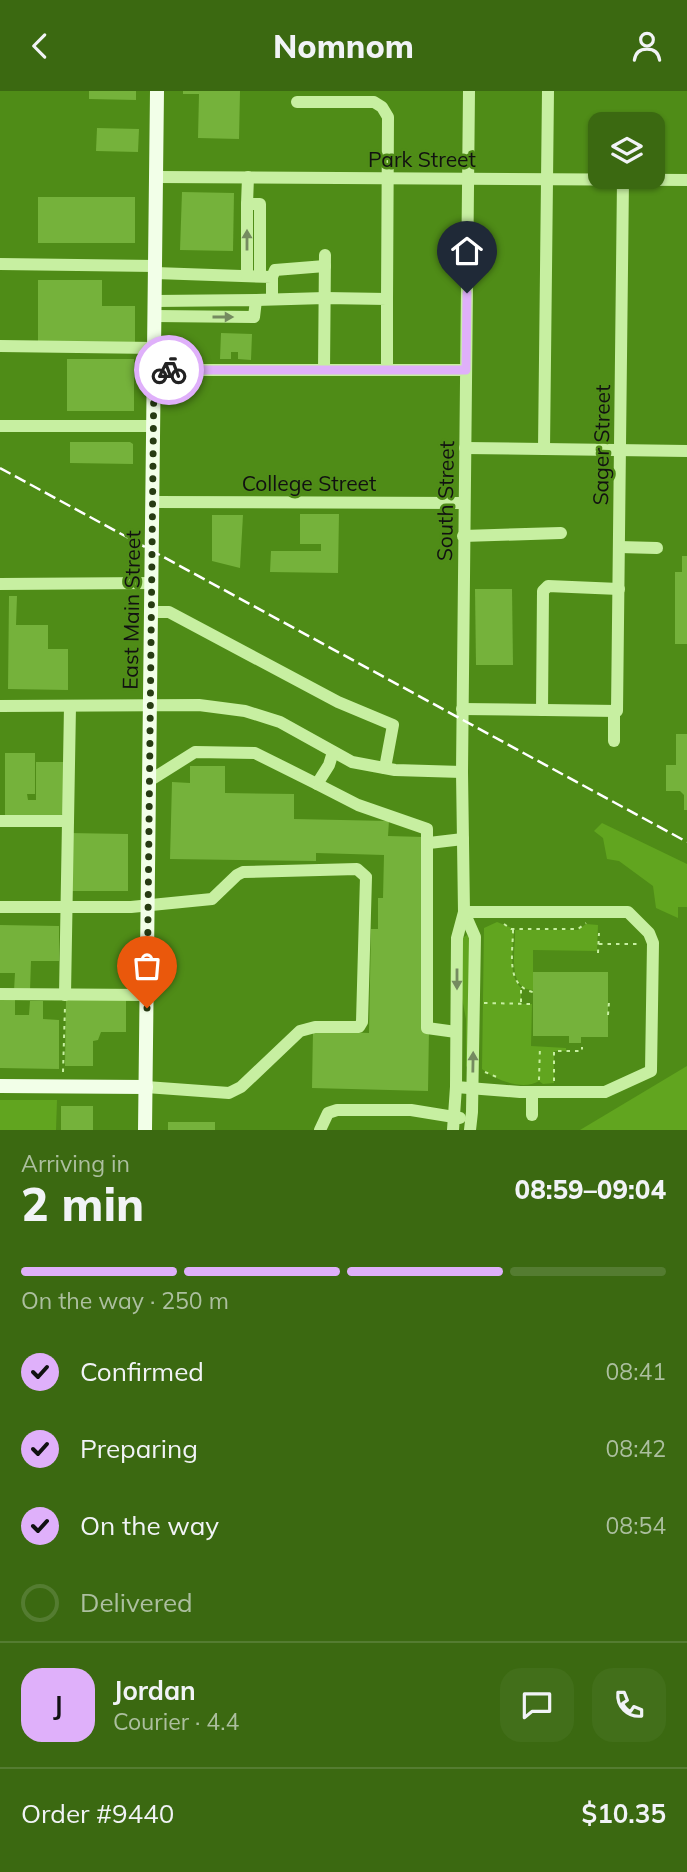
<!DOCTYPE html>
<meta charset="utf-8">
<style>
:root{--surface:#3b6911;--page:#426f1a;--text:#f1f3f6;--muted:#acbf9f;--line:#547c31;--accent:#dfb0fa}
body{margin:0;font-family:Mulish,sans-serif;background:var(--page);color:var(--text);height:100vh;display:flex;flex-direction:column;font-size:26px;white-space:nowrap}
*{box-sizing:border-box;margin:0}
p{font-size:23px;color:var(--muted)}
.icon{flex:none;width:38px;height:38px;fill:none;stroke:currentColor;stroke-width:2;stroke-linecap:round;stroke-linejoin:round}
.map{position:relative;height:1039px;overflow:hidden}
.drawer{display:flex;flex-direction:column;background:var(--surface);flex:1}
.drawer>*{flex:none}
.tools{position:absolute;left:588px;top:21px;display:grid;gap:14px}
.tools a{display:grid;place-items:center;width:77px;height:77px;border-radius:14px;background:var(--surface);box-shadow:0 2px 5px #0004;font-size:35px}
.pin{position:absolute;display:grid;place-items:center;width:60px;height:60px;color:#fff;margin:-72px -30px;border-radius:50% 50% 50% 0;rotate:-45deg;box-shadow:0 0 7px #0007}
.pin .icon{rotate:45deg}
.courier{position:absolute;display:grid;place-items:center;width:70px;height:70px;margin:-35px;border:5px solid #dfb0fa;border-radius:50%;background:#fff;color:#222;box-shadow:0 2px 9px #0007}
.head em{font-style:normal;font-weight:800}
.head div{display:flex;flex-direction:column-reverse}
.head{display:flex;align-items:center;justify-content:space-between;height:119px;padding:0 21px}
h1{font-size:46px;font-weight:800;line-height:52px}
.bar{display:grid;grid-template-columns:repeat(4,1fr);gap:10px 7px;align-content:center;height:84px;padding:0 21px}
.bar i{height:9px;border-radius:5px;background:var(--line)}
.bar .on{background:var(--accent)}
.bar p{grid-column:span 4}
.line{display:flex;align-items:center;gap:18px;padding:0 21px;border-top:2px solid var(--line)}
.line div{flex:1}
.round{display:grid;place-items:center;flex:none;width:74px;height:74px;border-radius:21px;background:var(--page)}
ol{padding:0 21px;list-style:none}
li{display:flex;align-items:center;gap:21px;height:77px}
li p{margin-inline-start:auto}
li .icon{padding:7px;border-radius:50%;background:var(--accent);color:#111;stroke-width:4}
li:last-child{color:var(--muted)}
li i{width:38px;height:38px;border:4px solid var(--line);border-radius:50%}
header{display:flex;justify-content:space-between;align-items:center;height:91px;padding:0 21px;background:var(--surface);font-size:32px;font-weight:800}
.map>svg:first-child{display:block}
.green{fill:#61a51f}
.building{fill:#75b23b}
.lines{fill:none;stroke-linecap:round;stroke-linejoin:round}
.path{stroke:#c7efa1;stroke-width:2;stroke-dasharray:3.5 5;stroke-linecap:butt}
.minor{stroke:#c7efa1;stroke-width:12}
.major{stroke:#f2ffe8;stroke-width:14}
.rail{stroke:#fff;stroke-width:2.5;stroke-dasharray:12 5;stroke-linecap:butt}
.oneway{fill:#758b60}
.done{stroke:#273c13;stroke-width:7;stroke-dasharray:0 12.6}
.route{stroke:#dfb0fa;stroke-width:9}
.labels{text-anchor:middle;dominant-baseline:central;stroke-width:5;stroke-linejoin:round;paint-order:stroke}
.street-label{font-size:21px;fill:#111;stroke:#4f8c17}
</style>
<header><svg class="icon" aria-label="back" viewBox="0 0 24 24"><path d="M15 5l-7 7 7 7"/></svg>Nomnom<svg class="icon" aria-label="person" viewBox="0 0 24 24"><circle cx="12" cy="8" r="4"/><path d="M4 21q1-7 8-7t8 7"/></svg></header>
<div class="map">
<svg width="687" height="1039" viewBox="0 0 687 1039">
<rect width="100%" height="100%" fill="#4f8c17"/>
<g class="green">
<path d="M602,732L687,773V816H678V827L656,817L653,795L619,770L607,768L603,747L594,740Z"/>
<path d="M497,831L514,838C514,856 507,883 521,897V913H532L531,955L566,957V960H554V992L543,993L539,990C523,1000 495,989 482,978L484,837Z"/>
<path d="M586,833L598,834L597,860L533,859V899C506,899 516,856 515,839H578Z"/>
<path d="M467,844L470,847L468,977L466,975V928L461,902V848Z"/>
<path d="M687,975V1039H580Z"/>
<path d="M0,1009H57L56,1039H0Z"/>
</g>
<g class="building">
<path d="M89,0H136V9L89,8Z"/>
<path d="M183,0H240L239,48L198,47L199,3H183Z"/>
<path d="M97,37L139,38L138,61L96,60Z"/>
<path d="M182,101L234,102L233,160L180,159Z"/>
<rect x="38" y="106" width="97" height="46"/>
<path d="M38,189H102V215H135V251H38Z"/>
<path d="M221,242L252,243L251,269L238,268V261H231V268H220Z"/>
<rect x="67" y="268" width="67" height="52"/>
<path d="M70,351H130L133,353V373L70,372Z"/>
<path d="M300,423H339L338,482L270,481L271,460H321V453H300Z"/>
<path d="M212,424H243L240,477L212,470Z"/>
<path d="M682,465H687V553H675V481H682Z"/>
<path d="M475,498H512L513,574H476Z"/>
<path d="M9,505H17L16,534H48V558H68V599L8,598Z"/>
<path d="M676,643H687V719H684V704L680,700H666V674H676Z"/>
<path d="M5,662H35V703H27L28,709H36V671H65V721L58,727H5Z"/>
<path d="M190,675H225V702L294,703V728L389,730L388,745L424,746L429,939L428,1000L312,997L313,940L369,942L371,838H378V807H383L384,764L316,762V770L170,768L172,691L190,692Z"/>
<path d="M69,742L128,743V800H68Z"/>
<path d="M0,834L59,835V870H31L30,900H14L15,882H0Z"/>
<path d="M533,881H608V946H581V952H569V945H533Z"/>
<path d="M0,908H15V924H29L30,910H43V928L59,929V978L0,977Z"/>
<path d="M66,909H126V941H101L98,949L93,950V975H65Z"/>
<rect x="61" y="1015" width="32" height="24"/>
<rect x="168" y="1031" width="47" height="8"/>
</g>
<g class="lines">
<g class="path">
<path d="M504,833L511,838H578L586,832"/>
<path d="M513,839C513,861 505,895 533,901"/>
<path d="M599,853H640"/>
<path d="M598,862L599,842"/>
<path d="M521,911V899"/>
<path d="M484,912L532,913"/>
<path d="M608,924L609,911H612"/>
<path d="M63,981L65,915"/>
<path d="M485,981L499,987"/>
<path d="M539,989L540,955"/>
<path d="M554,990V960H582V956"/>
</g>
<g class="minor">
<path d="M297,11H374L382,16L388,26L387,208"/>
<path d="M157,86L687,89"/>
<path d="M248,86L247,113H260V185"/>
<path d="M0,173L155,175"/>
<path d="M155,182L272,186V208"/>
<path d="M247,185V113"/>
<path d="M272,186L275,179L325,175"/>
<path d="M256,209L325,207L387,208V278"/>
<path d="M155,225L254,226L256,209L155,210"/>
<path d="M0,255L155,257"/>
<path d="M154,279H466"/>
<path d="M324,279L325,164"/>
<path d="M0,335H154"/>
<path d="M465,357L687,360"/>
<path d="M544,358L548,0"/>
<path d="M153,411L464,412"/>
<path d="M463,445L561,442"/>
<path d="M619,456L657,457"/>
<path d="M0,493L152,492"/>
<path d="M151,521H169L338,611L393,634L385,677"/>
<path d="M0,615L199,614L245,620L280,631L352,671L395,679L462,681"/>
<path d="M462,618L617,620L623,89"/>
<path d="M542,619L543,500L548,495L619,498"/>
<path d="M614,650V620"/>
<path d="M333,661L329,674L317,693L358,714L427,738V937L456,941"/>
<path d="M149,690L195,661L255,662L317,693"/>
<path d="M0,730H68"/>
<path d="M429,752L463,748"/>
<path d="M0,816H131L212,808L237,784L243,781L357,778L366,786L362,931L359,936H315L300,940L241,996L229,1002L146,996"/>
<path d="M464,821L475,846L472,1021L470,1039"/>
<path d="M0,903L147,904"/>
<path d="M65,904L70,615"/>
<path d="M456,996L520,1001H605L651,980L653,852L649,842L628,821H464"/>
<path d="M532,1001V1024"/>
<path d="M320,1039L328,1022L337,1019H411L460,1027"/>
<path d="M453,1039L456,996L457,847L464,821L462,681L469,0"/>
</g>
<g class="major">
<path d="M0,995L146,996"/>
<path d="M145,1039L157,0"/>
</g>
<path class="rail" d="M0,377L687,751"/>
</g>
<defs><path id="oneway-solid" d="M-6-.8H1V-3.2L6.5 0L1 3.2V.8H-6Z" transform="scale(1.75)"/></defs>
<g class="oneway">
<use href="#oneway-solid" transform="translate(247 149) rotate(-90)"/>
<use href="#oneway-solid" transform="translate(223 226)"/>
<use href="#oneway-solid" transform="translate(457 888) rotate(90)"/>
<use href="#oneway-solid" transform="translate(473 971) rotate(-89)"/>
</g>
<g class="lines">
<path class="done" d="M147,917L154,279H169"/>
<path class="route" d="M169,279H466L467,202"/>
</g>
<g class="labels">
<g class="street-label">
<text x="422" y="68">Park Street</text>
<text transform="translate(601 354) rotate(-89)">Sager Street</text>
<text x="309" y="392">College Street</text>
<text transform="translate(445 410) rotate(-89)">South Street</text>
<text transform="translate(131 519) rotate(-89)">East Main Street</text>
</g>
</g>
</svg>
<div class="tools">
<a><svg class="icon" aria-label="layers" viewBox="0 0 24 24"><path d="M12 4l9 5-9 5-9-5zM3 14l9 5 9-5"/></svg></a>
</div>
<div class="pin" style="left:147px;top:917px;background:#ea580c"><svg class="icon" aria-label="bag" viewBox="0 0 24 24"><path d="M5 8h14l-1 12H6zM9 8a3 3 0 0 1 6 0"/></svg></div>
<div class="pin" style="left:467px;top:202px;background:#1f2937"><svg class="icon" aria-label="home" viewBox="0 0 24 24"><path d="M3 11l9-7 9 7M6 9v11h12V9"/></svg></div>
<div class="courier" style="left:169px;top:279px"><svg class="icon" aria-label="bike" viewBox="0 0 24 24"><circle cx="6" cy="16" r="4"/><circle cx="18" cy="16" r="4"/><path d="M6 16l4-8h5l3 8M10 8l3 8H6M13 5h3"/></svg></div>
</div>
<section class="drawer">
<div class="head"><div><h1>2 min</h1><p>Arriving in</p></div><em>08:59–09:04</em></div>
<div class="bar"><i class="on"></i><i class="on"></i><i class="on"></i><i></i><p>On the way · 250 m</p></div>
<ol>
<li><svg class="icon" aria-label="check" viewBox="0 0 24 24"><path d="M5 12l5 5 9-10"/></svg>Confirmed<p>08:41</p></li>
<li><svg class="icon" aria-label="check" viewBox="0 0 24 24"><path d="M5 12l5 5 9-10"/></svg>Preparing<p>08:42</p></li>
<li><svg class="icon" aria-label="check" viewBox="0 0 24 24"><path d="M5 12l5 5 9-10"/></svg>On the way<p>08:54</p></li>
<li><i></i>Delivered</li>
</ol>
<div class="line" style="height:126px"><b class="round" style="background:var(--accent);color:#111">J</b><div><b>Jordan</b><p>Courier · 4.4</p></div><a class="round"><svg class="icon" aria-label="chat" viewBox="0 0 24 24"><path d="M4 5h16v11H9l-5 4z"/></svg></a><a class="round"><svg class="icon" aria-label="phone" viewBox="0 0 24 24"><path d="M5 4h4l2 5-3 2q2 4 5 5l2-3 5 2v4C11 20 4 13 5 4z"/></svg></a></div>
<div class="line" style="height:91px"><div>Order #9440</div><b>$10.35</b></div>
</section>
